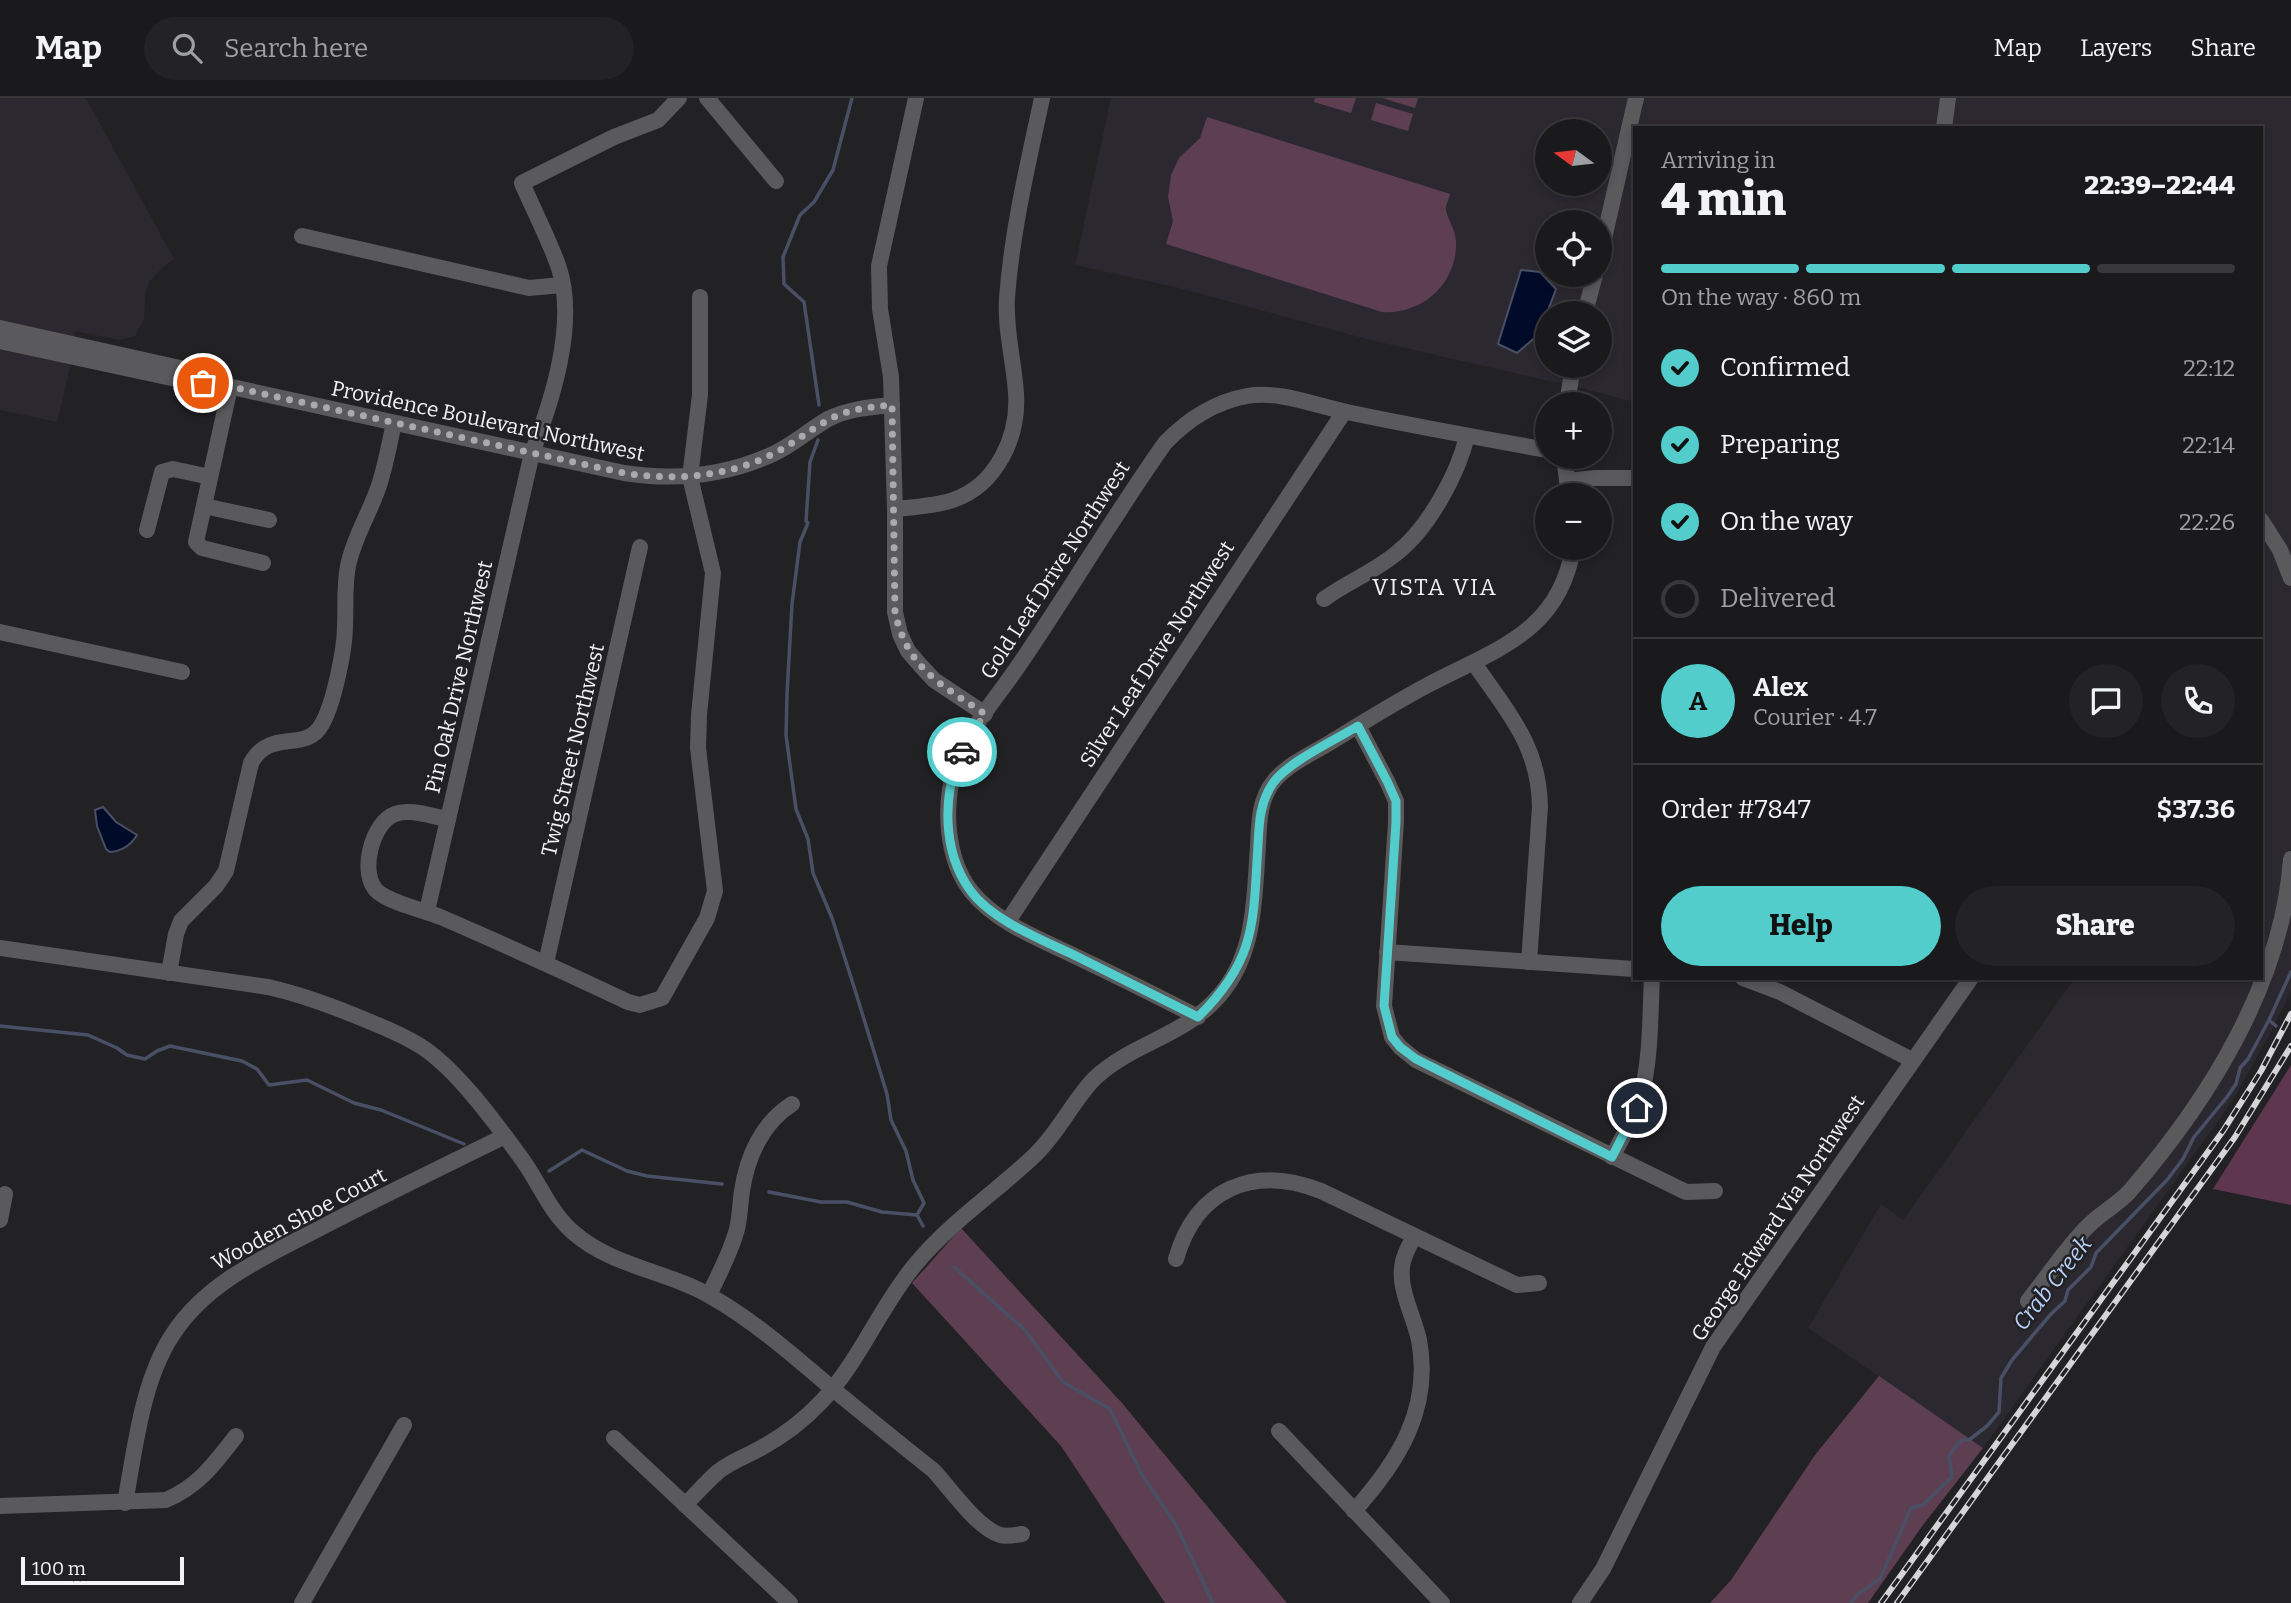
<!DOCTYPE html>
<meta charset="utf-8">
<style>
:root{--surface:#1a191b;--page:#232224;--text:#f1f3f6;--muted:#9fa0a3;--line:#38383a;--accent:#52cdcc}
body{margin:0;font-family:Bitter,serif;background:var(--page);color:var(--text);height:100vh;display:flex;flex-direction:column;font-size:26px;white-space:nowrap}
*{box-sizing:border-box;margin:0}
p{font-size:23px;color:var(--muted)}
.icon{flex:none;width:38px;height:38px;fill:none;stroke:currentColor;stroke-width:2;stroke-linecap:round;stroke-linejoin:round}
.map{position:relative;flex:1;overflow:hidden}
.side{position:absolute;left:1633px;top:28px;width:630px;height:854px;display:flex;flex-direction:column;background:var(--surface);border-radius:0px;box-shadow:0 4px 10px #0003,0 0 0 2px var(--line)}
.side>*{flex:none}
.needle{width:46px;rotate:285deg}
.tools{position:absolute;left:1535px;top:21px;display:grid;gap:14px}
.tools a{display:grid;place-items:center;width:77px;height:77px;border-radius:50%;background:var(--surface);box-shadow:0 4px 10px #0003,0 0 0 2px var(--line);font-size:35px}
.scale{position:absolute;left:21px;bottom:18px;width:163px;box-sizing:border-box;padding-left:7px;border:4px solid #f3f2f4;border-top:0;font-size:19px;line-height:24px;white-space:nowrap;color:#f3f2f4;-webkit-text-stroke:5px #222124;paint-order:stroke}
.pin{position:absolute;display:grid;place-items:center;width:60px;height:60px;color:#fff;margin:-30px;border:4px solid #fff;border-radius:50%;box-shadow:0 2px 7px #0007}
.courier{position:absolute;display:grid;place-items:center;width:70px;height:70px;margin:-35px;border:5px solid #52cdcc;border-radius:50%;background:#fff;color:#222;box-shadow:0 2px 9px #0007}
.headline em{font-style:normal;font-weight:800}
.headline div{display:flex;flex-direction:column-reverse}
.headline{display:flex;align-items:center;justify-content:space-between;height:119px;padding:0 28px}
h1{font-size:46px;font-weight:800;line-height:52px}
.bar{display:grid;grid-template-columns:repeat(4,1fr);gap:10px 7px;align-content:center;height:84px;padding:0 28px}
.bar i{height:9px;border-radius:5px;background:var(--line)}
.bar .selected{background:var(--accent)}
.bar p{grid-column:span 4}
.line{display:flex;align-items:center;gap:18px;padding:0 28px;border-top:2px solid var(--line)}
.line div{flex:1}
.round{display:grid;place-items:center;flex:none;width:74px;height:74px;border-radius:37px;background:var(--page)}
ol{padding:0 28px;list-style:none}
li{display:flex;align-items:center;gap:21px;height:77px}
li p{margin-inline-start:auto}
li .icon{padding:7px;border-radius:50%;background:var(--accent);color:#111;stroke-width:4}
li:last-child{color:var(--muted)}
li i{width:38px;height:38px;border:4px solid var(--line);border-radius:50%}
.button{display:flex;gap:14px;margin-top:auto;padding:14px 28px}
.button a{flex:1;height:80px;border-radius:42px;background:var(--accent);color:#111;font-size:28px;font-weight:800;line-height:80px;text-align:center}
.button a+a{background:var(--page);color:var(--text)}
header{display:flex;align-items:center;gap:42px;box-sizing:border-box;height:98px;padding:0 35px;background:var(--surface);border-bottom:2px solid var(--line)}
header strong{font-size:33px}
nav{display:flex;gap:38px;margin-inline-start:auto;font-size:24px}
.search{width:490px;height:63px;background:var(--page);display:flex;align-items:center;gap:18px;box-sizing:border-box;padding:0 24px;border-radius:38px;color:var(--muted);font-size:26px}
.map>svg:first-child{display:block}
.built{fill:#2b2830;fill-rule:evenodd}
.green{fill:#5d3f51}
.forest{fill:#5f3650}
.water{fill:#000a29;stroke:#495066;stroke-width:2}
.lines{fill:none;stroke-linecap:round;stroke-linejoin:round}
.stream{stroke:#495066;stroke-width:3.5}
.minor{stroke:#5a595c;stroke-width:16}
.rail-casing{stroke:#d5d4d6;stroke-width:6}
.rail{stroke:#222124;stroke-width:3.5;stroke-dasharray:10;stroke-linecap:butt}
.done{stroke:#aaa9ab;stroke-width:7;stroke-dasharray:0 12.6}
.route{stroke:#52cdcc;stroke-width:9}
.labels{text-anchor:middle;dominant-baseline:central;stroke-width:5;stroke-linejoin:round;paint-order:stroke}
.street-label{font-size:21px;fill:#f3f2f4;stroke:#222124}
.neighbourhood-label{font-size:23px;letter-spacing:2px;fill:#f3f2f4;stroke:#222124}
.water-label{font-size:23px;font-style:italic;fill:#b7d0f6;stroke:#222124}
</style>
<header>
<strong>Map</strong>
<div class="search"><svg class="icon" aria-label="search" viewBox="0 0 24 24"><circle cx="10" cy="10" r="6"/><path d="M15 15l6 6"/></svg>Search here</div>
<nav><a>Map</a><a>Layers</a><a>Share</a></nav>
</header>
<div class="map">
<svg width="2291" height="1505" viewBox="0 0 2291 1505">
<rect width="100%" height="100%" fill="#222124"/>
<g class="built">
<path d="M0,0H86L174,161L162,170L149,184L146,193L144,222L135,238L119,242L75,233L68,263L71,266L57,324L0,312Z"/>
<path d="M1111,0H1628L1600,126V124H1547V177H1588L1579,215H1547V268H1566L1562,286L1370,242L1179,190L1075,167ZM1547,33H1600V86H1547Z"/>
<path d="M1644,0H2291V893L2270,936L2231,1005L1983,1350L1808,1230L1881,1106L1903,1122L2075,880H2261V30H1638Z"/>
<path d="M1634,45V304L1577,289L1582,268H1600V215H1594Z"/>
</g>
<g class="green">
<path d="M1315,0H1356L1351,15L1314,4Z"/>
<path d="M1382,0H1418L1415,10Z"/>
<path d="M1376,5L1413,16L1408,33L1371,22Z"/>
<path d="M1207,19L1450,96C1449,101 1445,108 1446,112C1448,122 1455,131 1456,143C1458,185 1422,217 1382,214L1166,146L1173,123L1168,99L1171,77L1179,60L1200,40Z"/>
<path d="M961,1130L1122,1305L1287,1505H1165L1061,1348L912,1185Z"/>
<path d="M1879,1278L1983,1350L1923,1427L1868,1505H1710L1731,1482L1815,1357Z"/>
</g>
<path class="forest" d="M2291,967V1107L2213,1091Z"/>
<g class="water">
<path d="M1521,172L1540,174L1556,191L1547,215V240L1539,236L1517,255L1498,246Z"/>
<path d="M103,709L116,724L137,737C131,747 122,753 110,754L106,751L97,728L95,712Z"/>
</g>
<g class="lines">
<g class="stream">
<path d="M819,307L804,204L784,186L783,159L800,117L814,104L833,72L852,0"/>
<path d="M818,342L810,364L806,423L808,425L800,444L792,506L787,596L786,637L796,711L808,741L813,775L832,820L855,892L887,996L891,1022L906,1053L913,1082L924,1105L917,1117"/>
<path d="M2269,922L2276,928"/>
<path d="M0,928L88,937L117,950L127,957L145,961L157,953L170,948L242,963L257,971L269,987L307,982L354,1005L381,1012L464,1046"/>
<path d="M549,1073L582,1052L627,1073L647,1078L722,1086"/>
<path d="M769,1094L821,1104H847L882,1114L917,1117"/>
<path d="M917,1117L923,1128"/>
<path d="M954,1169L1025,1232L1063,1284L1110,1311L1141,1375L1176,1427L1213,1505"/>
<path d="M1851,1505L1858,1496L1880,1481L1911,1410L1923,1407L1952,1379L1949,1358L1954,1351L1962,1342H1969L1987,1328L1999,1314L2001,1280L2012,1262L2051,1216L2065,1203L2068,1192L2091,1169L2096,1155L2167,1082L2183,1061L2194,1039L2227,999L2236,986L2240,970L2248,961L2269,922L2291,874"/>
</g>
<g class="minor">
<path d="M707,0L776,83"/>
<path d="M916,0L879,168L880,211L891,279L895,411V514L900,536L908,553L921,568L934,582L985,616"/>
<path d="M1944,30L1948,0"/>
<path d="M302,138L529,190L562,187"/>
<path d="M1600,158L1636,0"/>
<path d="M1585,215L1595,177"/>
<path d="M0,230L180,270L202,278"/>
<path d="M0,243L176,281L232,289L624,375C676,383 725,378 773,356C793,347 809,332 828,321C848,311 870,309 892,307"/>
<path d="M230,289L196,444L202,450L263,465"/>
<path d="M1567,306L1573,268"/>
<path d="M1564,359L1569,397"/>
<path d="M1568,383L1594,380H1634"/>
<path d="M204,408L269,422"/>
<path d="M895,411C914,409 935,408 953,402C997,387 1019,338 1016,295C1014,263 1005,233 1007,200C1012,132 1028,66 1042,0"/>
<path d="M2261,422L2280,452L2291,480"/>
<path d="M147,432L162,374L173,371L210,379"/>
<path d="M1324,501C1347,484 1376,473 1398,454C1429,429 1458,376 1467,338"/>
<path d="M0,534L182,574"/>
<path d="M1474,565C1507,614 1539,646 1540,709L1529,864"/>
<path d="M1358,628L1387,683L1396,703V724L1384,908L1392,939L1400,949L1416,962L1686,1094L1715,1093"/>
<path d="M448,721C433,719 410,710 395,716C372,724 358,777 378,794C393,806 424,812 443,820C505,847 567,875 628,904L640,907L662,900L707,820L715,793L698,650L699,617L713,475L690,379L700,297V199"/>
<path d="M427,813L532,355C552,303 577,226 559,170C549,141 534,113 522,85L614,39L658,22L679,0"/>
<path d="M1008,823L1344,314"/>
<path d="M0,850L268,889C304,897 338,910 373,925C390,932 409,940 425,951C459,975 494,1023 519,1057C539,1083 549,1114 574,1135C613,1169 668,1173 712,1199C757,1225 795,1259 834,1292C867,1319 900,1346 933,1372C951,1391 976,1429 1000,1437C1007,1439 1015,1437 1022,1436"/>
<path d="M1387,854L1634,871"/>
<path d="M546,865L640,449"/>
<path d="M169,875L176,836L181,823L216,788L226,773L251,665C271,629 306,656 322,626C334,605 345,551 345,527C346,507 344,488 348,468C353,442 368,418 377,393C385,372 389,347 394,325"/>
<path d="M1743,880L1780,894L1912,962"/>
<path d="M1198,919C1159,899 1119,879 1079,860C1043,842 997,826 971,793C946,761 943,708 955,671C966,633 997,600 1019,567C1069,494 1114,417 1165,345C1187,322 1214,304 1247,298C1279,292 1316,308 1347,314C1413,328 1480,340 1547,352"/>
<path d="M1612,1059C1623,1038 1636,1017 1642,994C1651,958 1650,917 1652,880"/>
<path d="M0,1122L5,1096"/>
<path d="M1176,1161C1196,1091 1253,1066 1321,1093L1517,1187L1539,1185"/>
<path d="M709,1197C719,1176 731,1154 737,1131C740,1119 740,1106 742,1093C747,1059 762,1025 792,1006"/>
<path d="M2028,1203C2048,1178 2066,1150 2088,1128C2101,1115 2117,1107 2129,1094C2209,1002 2282,885 2291,761"/>
<path d="M1279,1333L1442,1505"/>
<path d="M614,1340L790,1505"/>
<path d="M125,1405C135,1351 142,1282 173,1236C209,1181 272,1156 328,1126C386,1096 446,1067 505,1038"/>
<path d="M685,1407C696,1396 707,1383 719,1373C732,1363 747,1358 761,1350C783,1338 804,1322 821,1304C859,1264 879,1211 914,1168C950,1124 995,1095 1035,1057C1059,1034 1072,1004 1094,981C1131,945 1185,938 1219,898C1256,856 1254,801 1258,748C1259,726 1259,701 1274,683C1288,666 1313,655 1331,644C1362,625 1394,605 1426,588C1493,552 1559,536 1573,450"/>
<path d="M0,1408L166,1402C199,1388 214,1366 236,1338"/>
<path d="M1354,1413C1398,1364 1432,1311 1419,1242C1414,1219 1399,1192 1402,1169C1403,1158 1409,1148 1414,1139"/>
<path d="M302,1505L404,1327"/>
<path d="M1580,1505L1603,1471L1713,1249L1971,880"/>
</g>
<g class="rail-casing">
<g id="rail">
<path d="M1881,1505L2223,1033L2261,973L2291,916"/>
<path d="M1897,1505L2235,1039L2291,948"/>
</g>
</g>
<use href="#rail" class="rail"/>
</g>
<g class="lines">
<path class="done" d="M203,285L232,289L624,375C676,383 728,379 775,355C794,345 811,331 830,321C849,311 871,309 892,307L895,514C907,570 940,586 985,616L969,639L962,654"/>
<path class="route" d="M962,654C942,695 942,753 970,792C992,823 1045,843 1078,859C1118,879 1158,899 1198,919C1257,861 1253,824 1258,747C1259,724 1260,704 1273,685C1288,664 1335,642 1358,628L1387,683L1396,703V724L1384,908L1392,939L1400,949L1416,961L1612,1059L1637,1010"/>
</g>
<g class="labels">
<g class="street-label">
<text transform="translate(488 323) rotate(12)">Providence Boulevard Northwest</text>
<text transform="translate(1055 472) rotate(-57)">Gold Leaf Drive Northwest</text>
<text transform="translate(1157 556) rotate(-57)">Silver Leaf Drive Northwest</text>
<text transform="translate(459 579) rotate(-77)">Pin Oak Drive Northwest</text>
<text transform="translate(573 652) rotate(-77)">Twig Street Northwest</text>
<text transform="translate(1778 1120) rotate(-56)">George Edward Via Northwest</text>
<text transform="translate(299 1121) rotate(-28)">Wooden Shoe Court</text>
</g>
<g class="neighbourhood-label">
<text x="1435" y="489">VISTA VIA</text>
</g>
<g class="water-label">
<text transform="translate(2052 1185) rotate(-52)">Crab Creek</text>
</g>
</g>
</svg>
<div class="tools">
<a><svg class="needle" viewBox="-14 -14 28 28"><path d="M0-13l5 13h-10z" fill="#e53935"/><path d="M0 13l5-13h-10z" fill="#9fa0a3"/></svg></a>
<a><svg class="icon" aria-label="locate" viewBox="0 0 24 24"><circle cx="12" cy="12" r="6"/><path d="M12 2v4M12 18v4M2 12h4M18 12h4"/></svg></a>
<a><svg class="icon" aria-label="layers" viewBox="0 0 24 24"><path d="M12 4l9 5-9 5-9-5zM3 14l9 5 9-5"/></svg></a>
<a>+</a>
<a>−</a>
</div>
<div class="scale">100 m</div>
<div class="pin" style="left:203px;top:285px;background:#ea580c"><svg class="icon" aria-label="bag" viewBox="0 0 24 24"><path d="M5 8h14l-1 12H6zM9 8a3 3 0 0 1 6 0"/></svg></div>
<div class="pin" style="left:1637px;top:1010px;background:#1f2937"><svg class="icon" aria-label="home" viewBox="0 0 24 24"><path d="M3 11l9-7 9 7M6 9v11h12V9"/></svg></div>
<div class="courier" style="left:962px;top:654px"><svg class="icon" aria-label="car" viewBox="0 0 24 24"><path d="M5 17H2v-5l4-1 3-4h7l3 4 3 1v5h-3M9 17h6M6 11h13"/><circle cx="7" cy="17" r="2"/><circle cx="17" cy="17" r="2"/></svg></div>
<section class="side">
<div class="headline"><div><h1>4 min</h1><p>Arriving in</p></div><em>22:39–22:44</em></div>
<div class="bar"><i class="selected"></i><i class="selected"></i><i class="selected"></i><i></i><p>On the way · 860 m</p></div>
<ol>
<li><svg class="icon" aria-label="check" viewBox="0 0 24 24"><path d="M5 12l5 5 9-10"/></svg>Confirmed<p>22:12</p></li>
<li><svg class="icon" aria-label="check" viewBox="0 0 24 24"><path d="M5 12l5 5 9-10"/></svg>Preparing<p>22:14</p></li>
<li><svg class="icon" aria-label="check" viewBox="0 0 24 24"><path d="M5 12l5 5 9-10"/></svg>On the way<p>22:26</p></li>
<li><i></i>Delivered</li>
</ol>
<div class="line" style="height:126px"><b class="round" style="background:var(--accent);color:#111">A</b><div><b>Alex</b><p>Courier · 4.7</p></div><a class="round"><svg class="icon" aria-label="chat" viewBox="0 0 24 24"><path d="M4 5h16v11H9l-5 4z"/></svg></a><a class="round"><svg class="icon" aria-label="phone" viewBox="0 0 24 24"><path d="M5 4h4l2 5-3 2q2 4 5 5l2-3 5 2v4C11 20 4 13 5 4z"/></svg></a></div>
<div class="line" style="height:91px"><div>Order #7847</div><b>$37.36</b></div>
<div class="button"><a>Help</a><a>Share</a></div>
</section>
</div>
